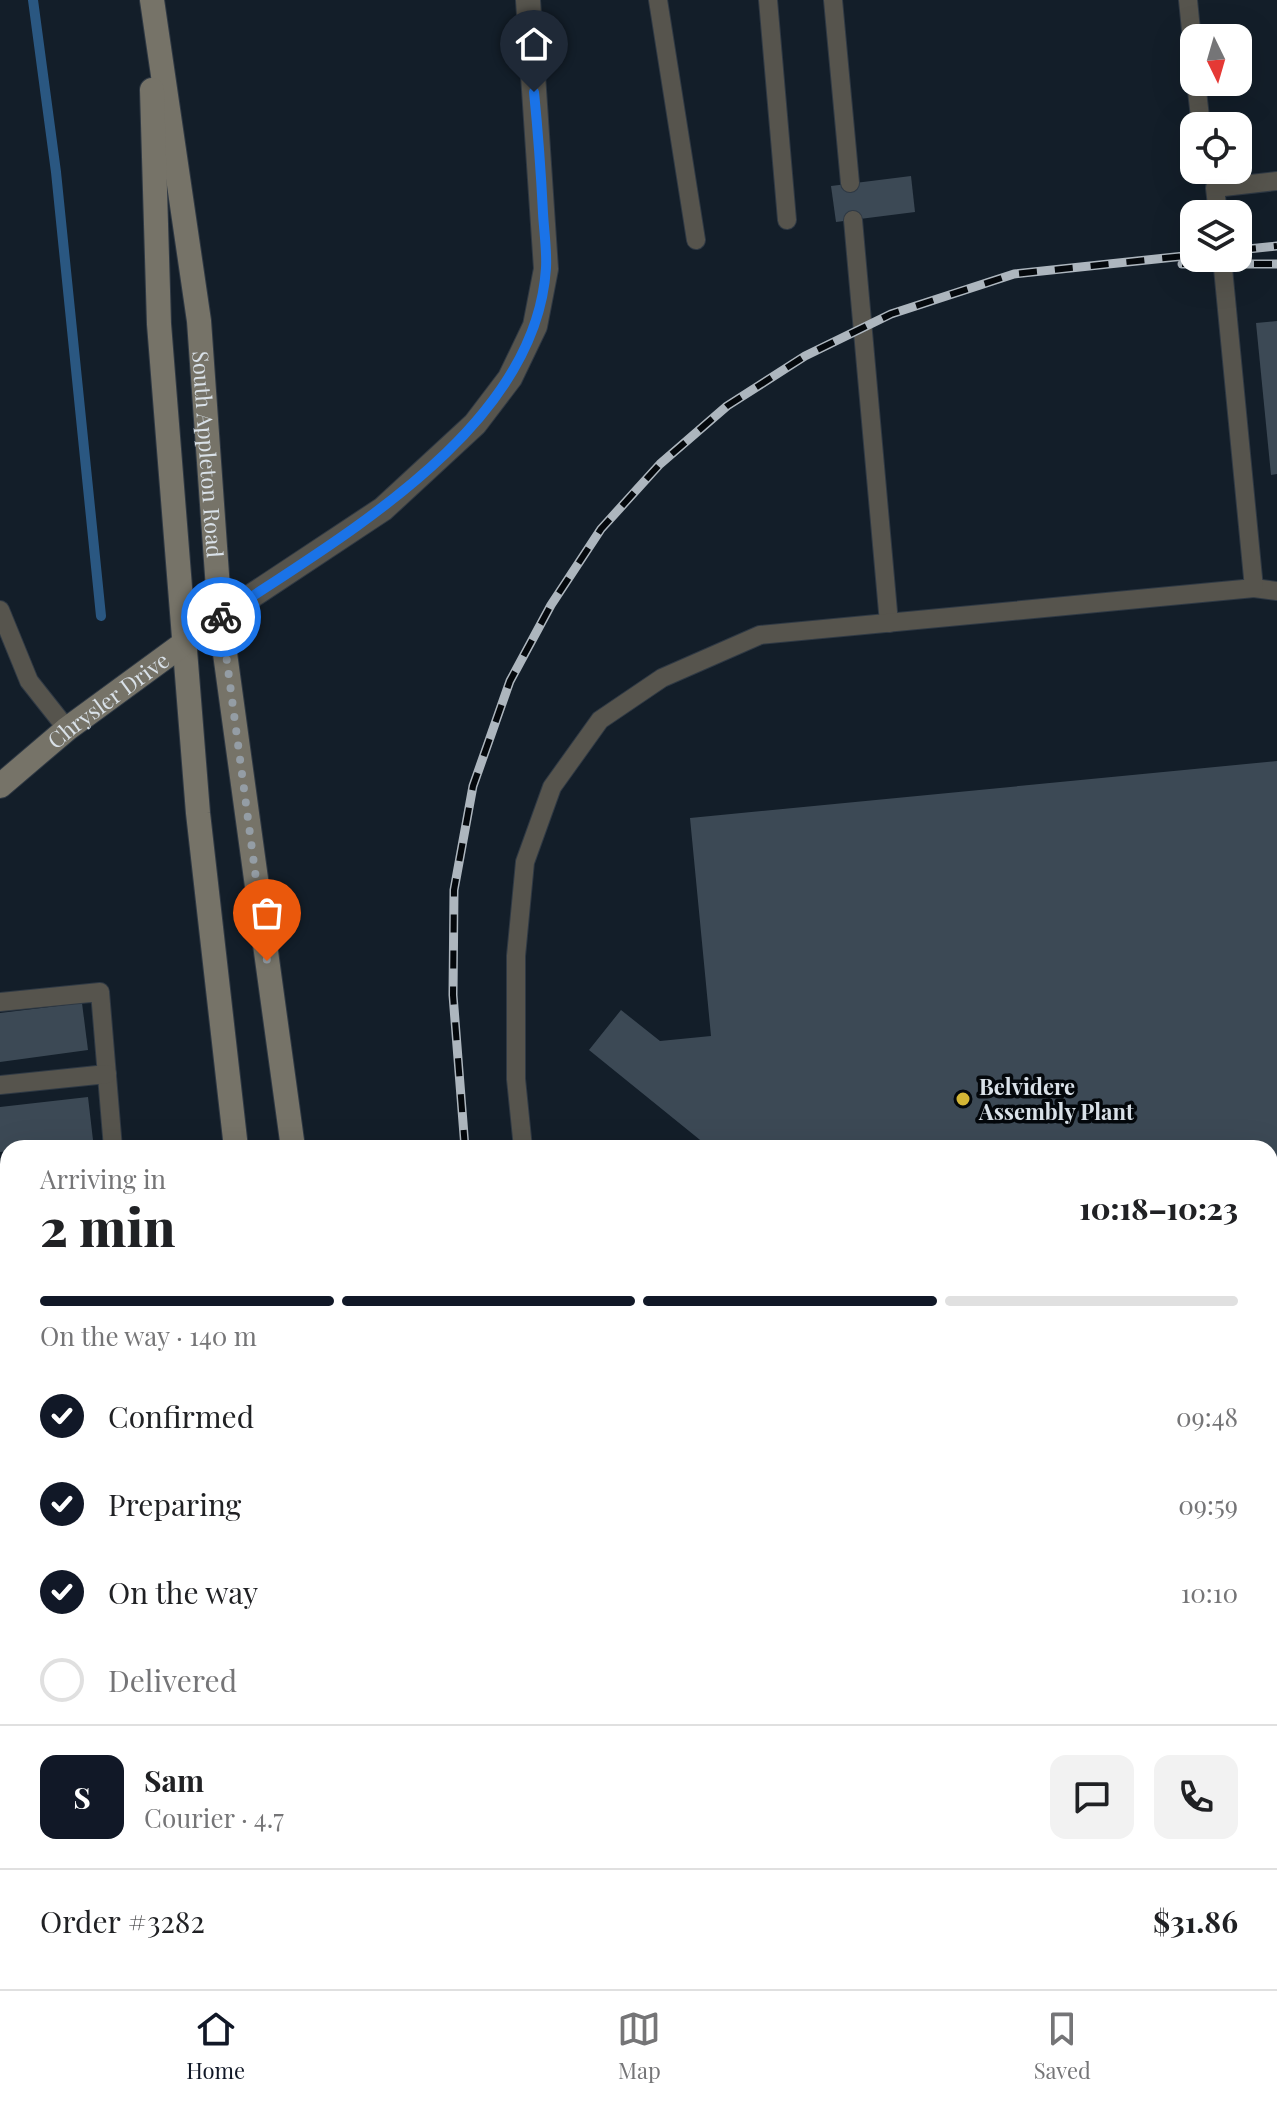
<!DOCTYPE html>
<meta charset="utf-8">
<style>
:root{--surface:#fff;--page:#f2f2f2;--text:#202124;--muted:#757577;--line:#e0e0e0;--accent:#111827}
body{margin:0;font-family:"Playfair Display",serif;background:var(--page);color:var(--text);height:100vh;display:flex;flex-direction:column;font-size:30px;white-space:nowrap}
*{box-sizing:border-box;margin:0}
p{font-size:26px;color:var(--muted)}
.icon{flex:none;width:44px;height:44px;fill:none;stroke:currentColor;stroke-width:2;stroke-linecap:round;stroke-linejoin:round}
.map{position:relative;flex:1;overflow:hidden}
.sheet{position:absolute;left:0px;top:1140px;width:1278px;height:850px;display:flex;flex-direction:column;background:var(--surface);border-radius:24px 24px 0 0;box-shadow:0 8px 32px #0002}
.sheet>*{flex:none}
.needle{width:52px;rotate:175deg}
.controls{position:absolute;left:1180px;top:24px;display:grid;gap:16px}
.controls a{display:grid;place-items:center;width:72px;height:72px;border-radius:16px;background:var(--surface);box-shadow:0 8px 32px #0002;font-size:40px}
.pin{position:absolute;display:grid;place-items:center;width:68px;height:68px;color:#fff;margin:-82px -34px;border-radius:50% 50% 50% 0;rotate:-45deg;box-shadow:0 0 8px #0007}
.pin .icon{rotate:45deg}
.courier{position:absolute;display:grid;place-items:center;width:80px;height:80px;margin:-40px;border:6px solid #1a73e8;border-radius:50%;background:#fff;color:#222;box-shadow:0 2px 10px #0007}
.head em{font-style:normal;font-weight:800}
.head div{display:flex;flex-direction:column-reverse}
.head{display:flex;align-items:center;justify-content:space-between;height:136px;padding:0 40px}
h1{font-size:52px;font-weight:800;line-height:60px}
.bar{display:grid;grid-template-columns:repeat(4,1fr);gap:12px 8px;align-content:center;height:96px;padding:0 40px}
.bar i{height:10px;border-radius:6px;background:var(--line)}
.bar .on{background:var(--accent)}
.bar p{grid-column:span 4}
.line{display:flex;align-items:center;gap:20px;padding:0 40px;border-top:2px solid var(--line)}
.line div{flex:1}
.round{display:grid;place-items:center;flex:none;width:84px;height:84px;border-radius:16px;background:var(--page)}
ol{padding:0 40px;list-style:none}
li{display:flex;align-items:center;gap:24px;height:88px}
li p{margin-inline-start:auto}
li .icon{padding:8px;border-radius:50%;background:var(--accent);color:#fff;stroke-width:4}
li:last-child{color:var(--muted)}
li i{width:44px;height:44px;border:4px solid var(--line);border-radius:50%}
.tabs{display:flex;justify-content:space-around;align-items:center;height:112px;border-top:2px solid var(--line);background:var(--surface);font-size:22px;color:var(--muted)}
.tabs a{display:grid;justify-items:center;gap:4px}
.tabs .on{color:var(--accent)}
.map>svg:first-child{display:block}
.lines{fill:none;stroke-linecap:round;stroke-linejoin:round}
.stream{stroke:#2a5781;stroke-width:10}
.building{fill:#3c4955}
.lane-casing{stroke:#2f3944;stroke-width:20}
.street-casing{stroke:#2f3944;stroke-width:26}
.secondary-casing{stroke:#2f3944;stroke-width:26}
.lane{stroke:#56544d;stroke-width:18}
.street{stroke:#56544d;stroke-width:24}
.secondary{stroke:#767368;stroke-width:24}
.rail-casing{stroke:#adb6be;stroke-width:9}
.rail{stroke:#04080c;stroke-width:6;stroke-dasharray:18;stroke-linecap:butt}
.done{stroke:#949da5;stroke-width:8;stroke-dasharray:0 14.4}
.route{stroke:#1a73e8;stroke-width:10}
.poi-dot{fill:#d4b635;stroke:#04080c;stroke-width:3}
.labels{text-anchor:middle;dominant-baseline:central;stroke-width:7;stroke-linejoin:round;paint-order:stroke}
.street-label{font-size:22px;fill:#d9e1e8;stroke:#04080c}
.poi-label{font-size:22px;font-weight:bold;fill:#d9e1e8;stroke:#04080c;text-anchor:start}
</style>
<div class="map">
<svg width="1277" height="1989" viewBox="0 0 1277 1989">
<rect width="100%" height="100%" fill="#131e29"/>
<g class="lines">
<path class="stream" d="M33,0L56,172L101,616"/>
</g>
<g class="building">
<path d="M911,176L915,212L836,222L831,186Z"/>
<path d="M1277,321V474L1271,475L1256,323Z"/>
<path d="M1277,761V1477H1270V1148H710L589,1050L621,1010L660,1041L711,1036L690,818Z"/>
<path d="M82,1003L88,1050L0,1062V1013Z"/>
<path d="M88,1097L93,1140L33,1148H8V1151L0,1152V1107Z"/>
<path d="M8,1285V1348L0,1349V1286Z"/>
<path d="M8,1390V1434H0V1391Z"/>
</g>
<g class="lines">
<g class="lane-casing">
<g id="lane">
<path d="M658,0L696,240"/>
<path d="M768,0L787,220"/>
<path d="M833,0L850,183"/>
<path d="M1188,0L1194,60"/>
<path d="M1196,82L1201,126"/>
<path d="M1218,214L1215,188L1277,181"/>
<path d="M853,220L889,623"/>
<path d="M1254,588L1277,591"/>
<path d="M0,610L29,681L67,729"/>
<path d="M0,1002L100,992L113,1148"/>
<path d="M0,1085L107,1074"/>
<path d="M523,1148L516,1079V956L525,862L552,787L600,720L662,678L760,635L1254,588L1222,258"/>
<path d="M0,1174L8,1173"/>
<path d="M0,1272H8"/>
<path d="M0,1372L8,1371"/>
<path d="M0,1452H8"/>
<path d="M1270,1878L1277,1877"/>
</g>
</g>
<g class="street-casing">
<g id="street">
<path d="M220,617L383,509L475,424L510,378L535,326L546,269L528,0"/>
<path d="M0,1498L8,1502"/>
<path d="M65,1982L66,1989"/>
</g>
</g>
<g class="secondary-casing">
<g id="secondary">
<path id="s1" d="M152,0L199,321L220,617L293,1148"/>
<path d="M152,90L159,324L198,813L236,1148"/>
<path id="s2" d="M0,786L67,729L220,617"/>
<path d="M332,1982L333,1989"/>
<path d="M408,1982V1989"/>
</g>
</g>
<use href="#lane" class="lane"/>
<use href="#street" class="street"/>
<use href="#secondary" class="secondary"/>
<g class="rail-casing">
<g id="rail">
<path d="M1238,250L1277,246"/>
<path d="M1182,264H1277"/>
<path d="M465,1148L453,995L454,890L473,786L510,681L551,605L601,529L660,464L727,406L805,356L891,314L1014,274L1194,255"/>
<path d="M538,1982L539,1989"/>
<path d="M632,1989L633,1982"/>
</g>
</g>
<use href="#rail" class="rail"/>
</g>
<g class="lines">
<path class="done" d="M221,617L267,961"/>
<path class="route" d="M221,617C340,537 536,429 546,268C547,250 544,231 543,213C541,173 538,132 534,92"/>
</g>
<circle class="poi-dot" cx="963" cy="1099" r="8"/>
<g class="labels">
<g class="street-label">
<text stroke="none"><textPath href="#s1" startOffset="458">South Appleton Road</textPath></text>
<text stroke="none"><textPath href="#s2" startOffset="138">Chrysler Drive</textPath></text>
</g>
<g class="poi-label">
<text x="979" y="1086">Belvidere<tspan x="979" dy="25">Assembly Plant</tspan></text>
</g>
</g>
</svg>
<div class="controls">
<a><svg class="needle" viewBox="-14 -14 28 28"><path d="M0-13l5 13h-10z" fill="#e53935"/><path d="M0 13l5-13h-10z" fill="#757577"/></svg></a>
<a><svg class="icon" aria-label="locate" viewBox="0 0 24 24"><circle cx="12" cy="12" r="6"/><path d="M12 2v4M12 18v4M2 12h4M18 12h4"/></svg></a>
<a><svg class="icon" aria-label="layers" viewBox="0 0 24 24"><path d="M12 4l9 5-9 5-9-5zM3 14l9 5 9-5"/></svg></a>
</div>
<div class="pin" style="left:267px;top:961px;background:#ea580c"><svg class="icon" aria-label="bag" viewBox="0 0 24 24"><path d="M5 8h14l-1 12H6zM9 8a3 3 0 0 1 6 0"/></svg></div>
<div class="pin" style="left:534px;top:92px;background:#1f2937"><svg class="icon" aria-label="home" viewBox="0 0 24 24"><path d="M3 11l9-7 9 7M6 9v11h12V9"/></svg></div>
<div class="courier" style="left:221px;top:617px"><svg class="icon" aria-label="bike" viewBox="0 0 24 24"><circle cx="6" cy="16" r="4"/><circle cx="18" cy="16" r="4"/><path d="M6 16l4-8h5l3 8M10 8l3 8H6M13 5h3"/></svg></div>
<section class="sheet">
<div class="head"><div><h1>2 min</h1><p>Arriving in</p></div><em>10:18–10:23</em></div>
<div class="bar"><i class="on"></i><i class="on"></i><i class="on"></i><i></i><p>On the way · 140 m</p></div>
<ol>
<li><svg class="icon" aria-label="check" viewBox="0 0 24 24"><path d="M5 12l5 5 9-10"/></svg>Confirmed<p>09:48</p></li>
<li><svg class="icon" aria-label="check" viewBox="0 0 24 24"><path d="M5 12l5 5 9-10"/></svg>Preparing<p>09:59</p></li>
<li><svg class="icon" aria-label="check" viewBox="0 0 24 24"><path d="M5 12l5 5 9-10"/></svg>On the way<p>10:10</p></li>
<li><i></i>Delivered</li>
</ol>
<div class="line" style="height:144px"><b class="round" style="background:var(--accent);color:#fff">S</b><div><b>Sam</b><p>Courier · 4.7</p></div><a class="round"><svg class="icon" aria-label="chat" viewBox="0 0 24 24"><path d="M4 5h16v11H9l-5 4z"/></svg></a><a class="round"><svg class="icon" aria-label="phone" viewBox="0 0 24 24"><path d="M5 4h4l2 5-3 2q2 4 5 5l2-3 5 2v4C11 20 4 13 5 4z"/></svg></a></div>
<div class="line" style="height:104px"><div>Order #3282</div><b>$31.86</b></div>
</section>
</div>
<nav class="tabs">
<a class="on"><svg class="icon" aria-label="home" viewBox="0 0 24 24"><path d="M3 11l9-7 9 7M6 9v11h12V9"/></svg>Home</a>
<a><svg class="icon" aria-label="map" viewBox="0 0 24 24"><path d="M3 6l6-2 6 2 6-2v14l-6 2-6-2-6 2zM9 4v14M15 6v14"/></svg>Map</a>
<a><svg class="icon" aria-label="saved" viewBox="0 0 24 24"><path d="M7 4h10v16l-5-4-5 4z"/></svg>Saved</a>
</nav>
